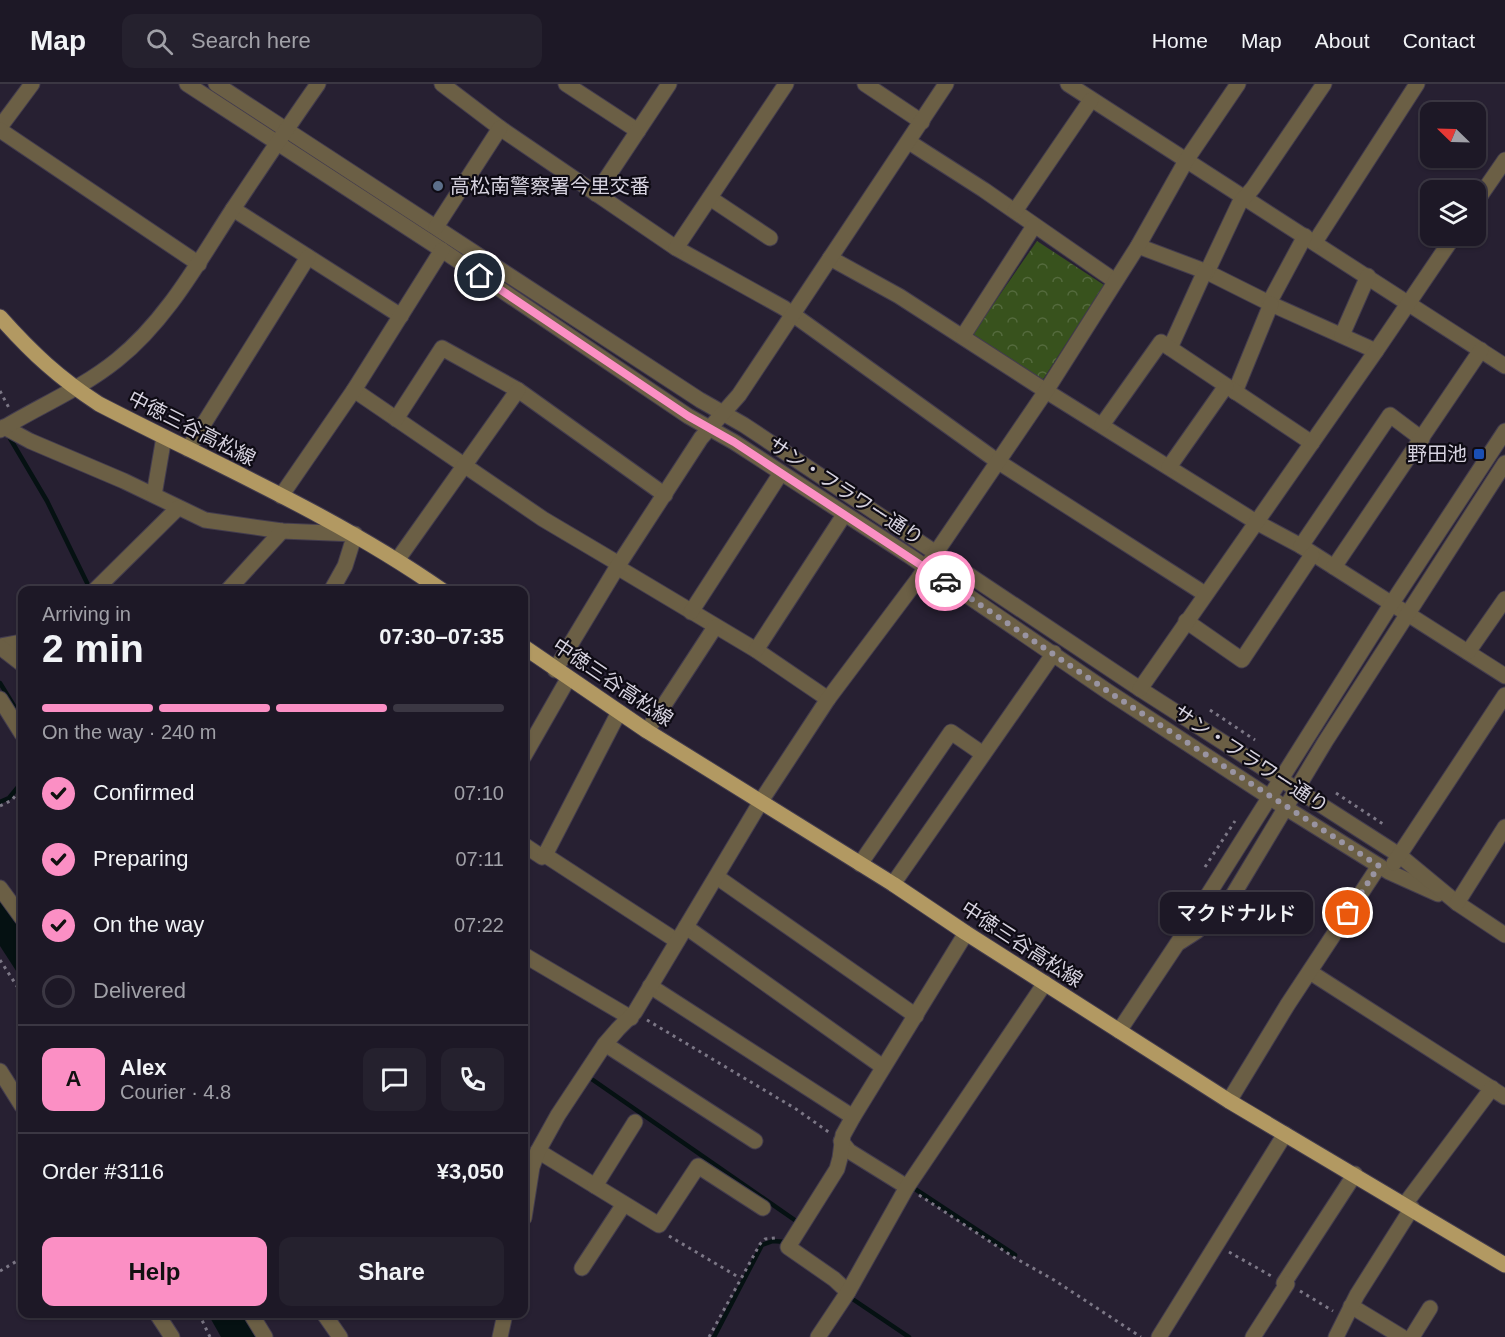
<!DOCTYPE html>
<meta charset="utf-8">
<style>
:root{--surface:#1d1826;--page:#25212e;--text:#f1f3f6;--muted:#a0a0a7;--line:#3b3743;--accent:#fb8fc4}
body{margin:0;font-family:Helvetica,"Noto Sans JP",sans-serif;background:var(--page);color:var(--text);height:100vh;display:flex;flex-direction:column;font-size:22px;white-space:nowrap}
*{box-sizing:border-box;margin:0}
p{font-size:20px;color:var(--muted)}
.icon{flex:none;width:33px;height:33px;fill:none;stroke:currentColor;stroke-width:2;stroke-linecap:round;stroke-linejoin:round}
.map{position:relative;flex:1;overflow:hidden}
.drawer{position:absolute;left:18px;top:502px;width:510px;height:732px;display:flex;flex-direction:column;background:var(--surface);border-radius:12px;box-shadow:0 2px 4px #0004,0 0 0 2px var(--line)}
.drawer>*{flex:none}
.needle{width:39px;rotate:293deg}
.buttons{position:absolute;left:1420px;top:18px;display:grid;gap:12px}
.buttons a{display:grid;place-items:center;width:66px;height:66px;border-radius:12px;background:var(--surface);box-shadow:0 2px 4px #0004,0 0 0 2px var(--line);font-size:30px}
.pin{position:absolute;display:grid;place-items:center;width:51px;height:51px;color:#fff;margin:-26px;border:3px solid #fff;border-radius:50%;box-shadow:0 2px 6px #0007}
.courier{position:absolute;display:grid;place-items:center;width:60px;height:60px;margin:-30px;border:4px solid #fb8fc4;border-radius:50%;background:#fff;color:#222;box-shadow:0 2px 8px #0007}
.bubble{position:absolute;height:42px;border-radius:12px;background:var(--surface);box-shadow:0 2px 4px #0004,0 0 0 2px var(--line);font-size:20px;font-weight:600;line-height:42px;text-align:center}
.overview em{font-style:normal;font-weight:600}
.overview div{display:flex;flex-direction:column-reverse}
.overview{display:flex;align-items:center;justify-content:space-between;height:102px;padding:0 24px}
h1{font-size:39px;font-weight:600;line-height:45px}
.bar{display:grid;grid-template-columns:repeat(4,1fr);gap:9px 6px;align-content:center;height:72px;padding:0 24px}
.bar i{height:8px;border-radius:4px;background:var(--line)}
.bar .active{background:var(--accent)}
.bar p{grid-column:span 4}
.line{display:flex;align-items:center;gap:15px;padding:0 24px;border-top:2px solid var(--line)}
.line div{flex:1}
.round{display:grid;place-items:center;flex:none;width:63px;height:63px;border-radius:12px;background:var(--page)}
ol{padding:0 24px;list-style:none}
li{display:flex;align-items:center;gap:18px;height:66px}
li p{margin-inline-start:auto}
li .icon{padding:6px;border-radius:50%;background:var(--accent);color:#111;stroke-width:4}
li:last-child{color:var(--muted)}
li i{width:33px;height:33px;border:3px solid var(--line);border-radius:50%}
.button{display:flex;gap:12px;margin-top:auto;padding:12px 24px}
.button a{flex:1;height:69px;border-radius:12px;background:var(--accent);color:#111;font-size:24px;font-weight:600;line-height:69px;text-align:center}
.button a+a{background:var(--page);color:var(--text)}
header{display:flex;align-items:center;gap:36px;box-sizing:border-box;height:84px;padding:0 30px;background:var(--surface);border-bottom:2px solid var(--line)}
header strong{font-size:28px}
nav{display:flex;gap:33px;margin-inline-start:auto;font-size:21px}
.search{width:420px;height:54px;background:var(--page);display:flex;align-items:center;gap:15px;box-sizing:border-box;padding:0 21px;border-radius:12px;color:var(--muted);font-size:22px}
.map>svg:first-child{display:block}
.park{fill:url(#park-crowns)}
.water{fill:#051112}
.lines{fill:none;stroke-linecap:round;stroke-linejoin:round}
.stream{stroke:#051112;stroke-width:4.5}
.minor-casing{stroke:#433c4e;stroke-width:17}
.major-casing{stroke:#433c4e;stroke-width:17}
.path{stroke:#7c7786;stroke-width:3;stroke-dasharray:3 4.5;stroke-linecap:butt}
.minor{stroke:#6b5f45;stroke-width:15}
.major{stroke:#b29962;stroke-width:15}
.done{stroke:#9994a2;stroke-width:6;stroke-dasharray:0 10.8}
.route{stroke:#fb8fc4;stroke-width:8}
.service-dot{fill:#5c6f8a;stroke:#0e0b14;stroke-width:2}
.transit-dot{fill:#1a4fb4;stroke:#0e0b14;stroke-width:2}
.labels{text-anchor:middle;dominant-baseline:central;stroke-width:4.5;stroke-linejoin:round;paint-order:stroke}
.poi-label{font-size:20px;fill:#d6d2df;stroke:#0e0b14;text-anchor:start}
.street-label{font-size:20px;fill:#d6d2df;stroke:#0e0b14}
</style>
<header>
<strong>Map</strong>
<div class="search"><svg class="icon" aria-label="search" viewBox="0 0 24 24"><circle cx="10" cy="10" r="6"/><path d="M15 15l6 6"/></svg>Search here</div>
<nav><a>Home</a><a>Map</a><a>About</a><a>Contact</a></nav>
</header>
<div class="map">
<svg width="1505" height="1253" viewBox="0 0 1505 1253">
<defs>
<pattern id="park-crowns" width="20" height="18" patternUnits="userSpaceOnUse" patternTransform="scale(1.5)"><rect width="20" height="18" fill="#38521d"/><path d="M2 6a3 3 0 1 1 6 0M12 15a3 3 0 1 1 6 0" fill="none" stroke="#546a3d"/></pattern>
</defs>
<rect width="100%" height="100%" fill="#272032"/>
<path class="park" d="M1037,157L1104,201L1042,297L972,251Z"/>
<g class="water">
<path d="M0,813L22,843V896L0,862Z"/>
<path d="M208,1230H244L258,1253H221Z"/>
</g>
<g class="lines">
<g class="stream">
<path d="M8,351L47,417L91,507"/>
<path d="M0,599L22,635"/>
<path d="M0,718L9,714L18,703"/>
<path d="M593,996L799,1139"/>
<path d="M912,1103L1015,1171"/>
<path d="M851,1214L909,1253"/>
<path d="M714,1253L762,1161L773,1157L786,1158"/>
</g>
<g class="minor-casing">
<g id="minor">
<path d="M187,0L442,166L688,332L734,358L908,471L1107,607L1286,724L1389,788L1438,810"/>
<path d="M216,0L700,316L744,341L1140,605L1399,771L1457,819L1505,851"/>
<path d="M442,0L500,44L676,164L784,224L997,377L1205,510"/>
<path d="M566,0L638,47"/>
<path d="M865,0L922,38"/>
<path d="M1068,0L1505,282"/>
<path d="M0,43L32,0"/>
<path d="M0,46L199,180"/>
<path d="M909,58L984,106L1115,197"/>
<path d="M596,110L669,0"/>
<path d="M710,114L770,154"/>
<path d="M1476,118L1505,76"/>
<path d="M233,125L401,232"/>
<path d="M1015,127L1091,16"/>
<path d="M436,143L500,44"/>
<path d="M1315,158L1417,0"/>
<path d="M1138,162L1207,188L1271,220L1376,267"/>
<path d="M676,164L786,0"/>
<path d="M830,174L899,212L1046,307L1256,438L1301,462L1505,592"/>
<path d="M1207,188L1239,120L1253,104L1324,0"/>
<path d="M1269,219L1305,152"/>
<path d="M1342,251L1368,192"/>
<path d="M963,252L1034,142"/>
<path d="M1170,264L1205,187"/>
<path d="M354,306L543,435L619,480"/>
<path d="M1235,308L1271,220"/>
<path d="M396,335L442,264L518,306L665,411"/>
<path d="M1102,341L1161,258L1312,359"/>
<path d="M4,343L30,357L124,397L205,436L282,447L355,450L345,482L331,507"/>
<path d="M0,346C39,322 81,305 117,276C167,236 199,177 233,125C261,83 289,41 318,0"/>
<path d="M188,365L308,173"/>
<path d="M1169,383L1226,302"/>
<path d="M154,411L164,353"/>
<path d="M281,412L354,306L442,166"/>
<path d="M1301,462L1390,331L1422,355"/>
<path d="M398,475L518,306"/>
<path d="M617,483L756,566L828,615"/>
<path d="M1334,483L1481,266"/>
<path d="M94,507L178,424"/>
<path d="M227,507L282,447"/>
<path d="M691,528L781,389"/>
<path d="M1186,537L1242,576L1312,471"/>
<path d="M0,562L22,558"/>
<path d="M0,563L22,580"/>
<path d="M756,566L844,431"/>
<path d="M1468,568L1505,515"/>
<path d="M555,586L619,480L701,354L739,311L946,0"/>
<path d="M1140,605L1376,267L1454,152"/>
<path d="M0,615L22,650"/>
<path d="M647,647L715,543"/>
<path d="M524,672L568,595"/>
<path d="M524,761L542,773L545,771L619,628"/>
<path d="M545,771L677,857"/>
<path d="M1394,779L1505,611"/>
<path d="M860,780L951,648L983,670"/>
<path d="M717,793L916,932"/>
<path d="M893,800L1054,569"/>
<path d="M0,804L22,834"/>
<path d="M1457,819L1505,743"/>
<path d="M686,843L883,983"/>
<path d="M1180,858L1197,847L1230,816L1325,658L1505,379"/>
<path d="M524,871L631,934"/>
<path d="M1310,888L1505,1013"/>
<path d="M650,902L853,1033"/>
<path d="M1119,947L1177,860L1392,519L1505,347"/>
<path d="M605,960L755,1057"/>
<path d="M0,987L22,1022"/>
<path d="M1229,1017L1288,920L1379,782"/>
<path d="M841,1057L849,1067L907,1103"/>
<path d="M538,1067L659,1141L698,1082L763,1124"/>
<path d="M595,1102L635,1038"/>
<path d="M1405,1120L1492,1004"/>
<path d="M524,1134L532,1083L538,1067L558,1031L605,960L618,945L635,928L763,714L828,615L918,495L1046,307L1138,162L1187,75L1238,0"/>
<path d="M582,1184L624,1120"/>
<path d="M1284,1199L1355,1090"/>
<path d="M848,1208L834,1195L788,1163L837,1085L840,1074L843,1051L853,1033L966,849"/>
<path d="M1351,1222L1402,1253"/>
<path d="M157,1230L172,1253"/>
<path d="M251,1230L265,1253"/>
<path d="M324,1230L340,1253"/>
<path d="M500,1253L505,1230"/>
<path d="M818,1253L848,1208L907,1103L1045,899"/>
<path d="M1159,1253L1285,1050"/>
<path d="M1253,1253L1287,1200"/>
<path d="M1336,1253L1357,1211L1412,1124"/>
<path d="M1412,1253L1430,1224"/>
</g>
</g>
<g class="major-casing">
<g id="major">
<path d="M0,233C32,269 59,294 99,320C215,380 336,432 443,507"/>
<path d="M524,563L647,647L893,800L966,849L1229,1017L1505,1181"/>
</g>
</g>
<g class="path">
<path d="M0,307L9,324"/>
<path d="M1210,626L1255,656"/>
<path d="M1336,709L1383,740"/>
<path d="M0,722L12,716L22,703"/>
<path d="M1205,783L1235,737"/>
<path d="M0,876L22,910"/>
<path d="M647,936L796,1025L830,1049"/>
<path d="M919,1111L1015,1174L1054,1196L1141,1253"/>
<path d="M669,1152L740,1194"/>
<path d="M1229,1168L1273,1193"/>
<path d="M0,1187L22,1174"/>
<path d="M1300,1207L1333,1227"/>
<path d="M199,1230L210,1253"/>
<path d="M709,1253L760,1160L765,1155L775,1154"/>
</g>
<use href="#minor" class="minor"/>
<use href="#major" class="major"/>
</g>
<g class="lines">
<path class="done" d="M945,497L1118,614L1379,782L1348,829"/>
<path class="route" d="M480,192L688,332L734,358L945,497"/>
</g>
<circle class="service-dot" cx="438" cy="102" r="6"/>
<rect class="transit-dot" x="1473" y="364" width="12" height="12" rx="3"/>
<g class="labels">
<g class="poi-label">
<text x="450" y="102">高松南警察署今里交番</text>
<text x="1467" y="370" text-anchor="end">野田池</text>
</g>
<g class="street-label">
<text transform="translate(192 344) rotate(27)">中徳三谷高松線</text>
<text transform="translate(846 407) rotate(33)">サン・フラワー通り</text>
<text transform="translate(613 598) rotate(34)">中徳三谷高松線</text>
<text transform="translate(1251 675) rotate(33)">サン・フラワー通り</text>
<text transform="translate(1022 860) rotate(33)">中徳三谷高松線</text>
</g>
</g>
</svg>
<div class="buttons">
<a><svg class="needle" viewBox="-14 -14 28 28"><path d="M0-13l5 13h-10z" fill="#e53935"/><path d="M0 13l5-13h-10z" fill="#a0a0a7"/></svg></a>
<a><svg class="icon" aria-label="layers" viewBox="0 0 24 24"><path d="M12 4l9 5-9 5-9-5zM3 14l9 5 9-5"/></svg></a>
</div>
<div class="pin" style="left:1348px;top:829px;background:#ea580c"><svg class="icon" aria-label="bag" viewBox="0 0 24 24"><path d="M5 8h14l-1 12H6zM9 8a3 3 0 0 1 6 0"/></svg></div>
<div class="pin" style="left:480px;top:192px;background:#1f2937"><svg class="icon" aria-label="home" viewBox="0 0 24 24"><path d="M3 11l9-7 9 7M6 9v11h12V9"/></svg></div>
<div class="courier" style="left:945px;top:497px"><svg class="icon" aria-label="car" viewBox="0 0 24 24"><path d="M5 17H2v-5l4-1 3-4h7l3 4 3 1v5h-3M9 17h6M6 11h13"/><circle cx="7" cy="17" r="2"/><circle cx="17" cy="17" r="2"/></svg></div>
<div class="bubble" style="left:1160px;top:808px;width:153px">マクドナルド</div>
<section class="drawer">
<div class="overview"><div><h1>2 min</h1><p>Arriving in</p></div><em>07:30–07:35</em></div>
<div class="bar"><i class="active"></i><i class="active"></i><i class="active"></i><i></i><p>On the way · 240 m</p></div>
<ol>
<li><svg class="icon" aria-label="check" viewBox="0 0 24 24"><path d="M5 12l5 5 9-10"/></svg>Confirmed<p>07:10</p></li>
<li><svg class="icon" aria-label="check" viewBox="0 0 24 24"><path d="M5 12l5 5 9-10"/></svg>Preparing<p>07:11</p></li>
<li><svg class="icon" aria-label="check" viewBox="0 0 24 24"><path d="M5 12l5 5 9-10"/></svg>On the way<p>07:22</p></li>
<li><i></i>Delivered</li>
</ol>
<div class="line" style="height:108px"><b class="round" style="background:var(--accent);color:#111">A</b><div><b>Alex</b><p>Courier · 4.8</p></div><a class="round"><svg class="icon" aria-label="chat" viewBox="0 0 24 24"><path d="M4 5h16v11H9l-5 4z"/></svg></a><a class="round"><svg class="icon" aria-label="phone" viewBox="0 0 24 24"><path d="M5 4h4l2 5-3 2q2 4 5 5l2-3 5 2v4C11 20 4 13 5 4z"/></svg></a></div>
<div class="line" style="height:78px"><div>Order #3116</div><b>¥3,050</b></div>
<div class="button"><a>Help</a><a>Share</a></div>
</section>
</div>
